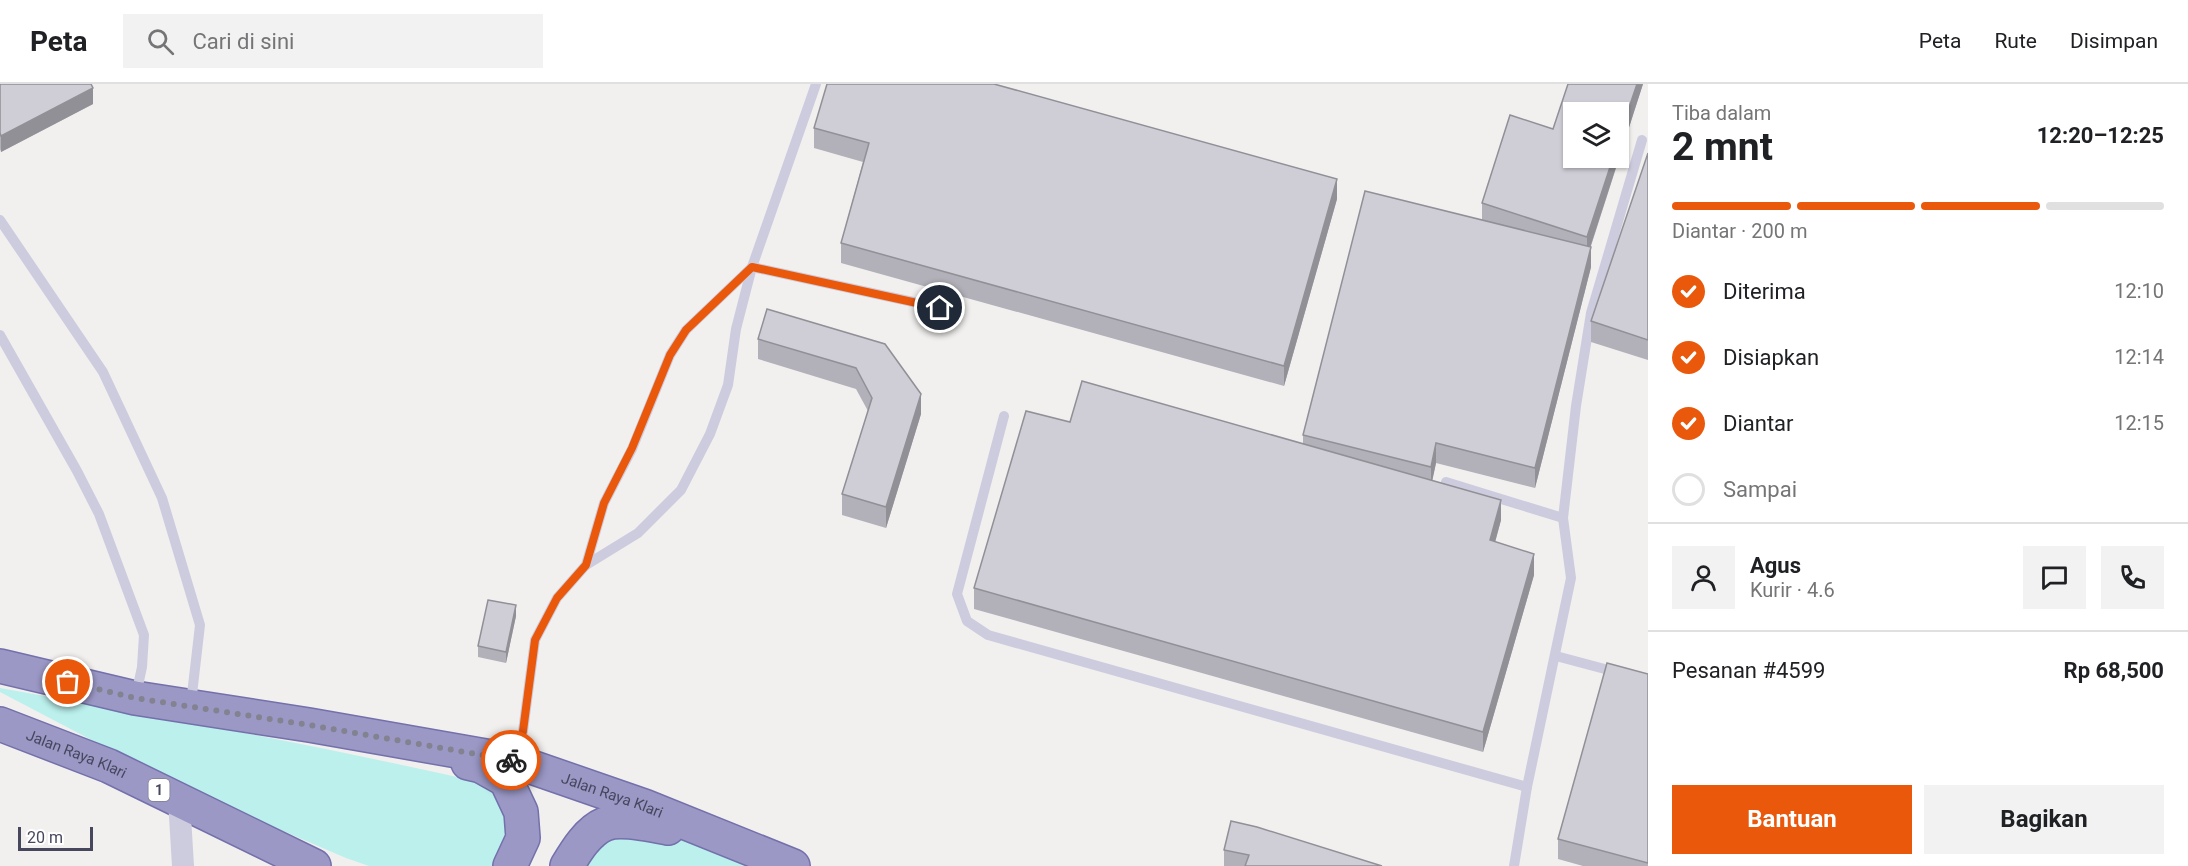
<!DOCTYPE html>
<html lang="id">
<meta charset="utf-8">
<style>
:root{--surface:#fff;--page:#f2f2f2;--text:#202124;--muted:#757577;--line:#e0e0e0;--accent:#ea580c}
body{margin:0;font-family:Roboto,sans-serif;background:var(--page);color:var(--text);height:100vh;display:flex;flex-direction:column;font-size:22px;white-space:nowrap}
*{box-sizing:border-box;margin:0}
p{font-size:20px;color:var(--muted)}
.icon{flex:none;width:33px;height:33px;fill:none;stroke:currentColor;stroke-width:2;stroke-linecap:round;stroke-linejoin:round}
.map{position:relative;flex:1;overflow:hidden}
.side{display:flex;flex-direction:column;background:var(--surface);width:540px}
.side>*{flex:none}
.buttons{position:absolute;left:1563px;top:18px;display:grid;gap:12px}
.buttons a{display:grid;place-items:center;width:66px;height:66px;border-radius:0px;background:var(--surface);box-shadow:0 2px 4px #0004;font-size:30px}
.scale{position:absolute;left:18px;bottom:15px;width:75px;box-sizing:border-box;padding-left:6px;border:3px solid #46465d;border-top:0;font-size:16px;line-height:21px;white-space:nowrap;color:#46465d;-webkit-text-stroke:4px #fff;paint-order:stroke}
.pin{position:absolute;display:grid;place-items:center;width:51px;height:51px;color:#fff;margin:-26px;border:3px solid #fff;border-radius:50%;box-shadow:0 2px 6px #0007}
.courier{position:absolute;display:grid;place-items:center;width:60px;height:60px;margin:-30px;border:4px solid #ea580c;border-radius:50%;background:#fff;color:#222;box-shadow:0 2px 8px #0007}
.headline em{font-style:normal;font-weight:700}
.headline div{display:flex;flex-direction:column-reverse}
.headline{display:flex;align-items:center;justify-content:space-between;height:102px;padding:0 24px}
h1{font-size:39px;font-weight:700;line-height:45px}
.bar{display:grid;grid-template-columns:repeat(4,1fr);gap:9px 6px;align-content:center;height:72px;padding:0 24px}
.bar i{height:8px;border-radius:4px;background:var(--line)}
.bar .on{background:var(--accent)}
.bar p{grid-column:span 4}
.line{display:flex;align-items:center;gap:15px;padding:0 24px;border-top:2px solid var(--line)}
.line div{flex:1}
.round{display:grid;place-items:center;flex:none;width:63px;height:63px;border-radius:0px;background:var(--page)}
ol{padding:0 24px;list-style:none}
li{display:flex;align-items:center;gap:18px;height:66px}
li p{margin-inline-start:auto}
li .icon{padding:6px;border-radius:50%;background:var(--accent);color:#fff;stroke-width:4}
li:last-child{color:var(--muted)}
li i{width:33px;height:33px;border:3px solid var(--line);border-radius:50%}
.action{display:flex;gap:12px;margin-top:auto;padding:12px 24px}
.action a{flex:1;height:69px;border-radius:0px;background:var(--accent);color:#fff;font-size:24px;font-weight:700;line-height:69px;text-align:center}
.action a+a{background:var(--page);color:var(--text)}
header{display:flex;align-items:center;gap:36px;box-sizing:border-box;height:84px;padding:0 30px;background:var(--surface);border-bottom:2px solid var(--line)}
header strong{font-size:28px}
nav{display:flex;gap:33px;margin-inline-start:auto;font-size:21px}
.search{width:420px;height:54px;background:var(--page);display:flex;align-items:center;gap:15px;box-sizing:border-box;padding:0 21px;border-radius:0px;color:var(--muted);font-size:22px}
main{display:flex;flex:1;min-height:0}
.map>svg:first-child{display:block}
.green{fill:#bbf0ed}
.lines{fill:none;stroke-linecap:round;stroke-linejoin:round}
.trunk-casing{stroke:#7370ab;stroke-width:36}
.service{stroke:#cdccdf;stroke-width:10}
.minor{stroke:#cdccdf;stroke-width:22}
.trunk{stroke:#9b98c6;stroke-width:33}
.wall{fill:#b2b0b8}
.shaded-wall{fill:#919096}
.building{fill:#cfcdd6;stroke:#919096;stroke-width:1.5}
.done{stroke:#828290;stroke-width:6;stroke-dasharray:0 10.8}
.route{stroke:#ea580c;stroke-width:8}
.labels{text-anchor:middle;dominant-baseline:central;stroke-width:5;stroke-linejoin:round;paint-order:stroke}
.shield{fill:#fff;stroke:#7e7e8e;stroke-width:1.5}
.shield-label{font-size:14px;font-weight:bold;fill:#46465d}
.street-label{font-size:15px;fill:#46465d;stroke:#fff}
</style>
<header>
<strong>Peta</strong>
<div class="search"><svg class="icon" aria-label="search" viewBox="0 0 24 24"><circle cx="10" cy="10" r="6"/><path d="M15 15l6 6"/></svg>Cari di sini</div>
<nav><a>Peta</a><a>Rute</a><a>Disimpan</a></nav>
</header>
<main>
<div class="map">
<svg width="1648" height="782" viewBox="0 0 1648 782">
<rect width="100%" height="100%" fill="#f1f0ee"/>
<g class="green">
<path d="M0,604C163,633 326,663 488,700L500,707L515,743L496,782H369L346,774L185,705L0,608Z"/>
<path d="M661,747L760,782H579L609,752Z"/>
</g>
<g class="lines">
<g class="trunk-casing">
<g id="trunk">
<path id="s1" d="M0,582L135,614L309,641L514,677L644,722L793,782"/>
<path id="s2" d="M0,640L109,682L314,782"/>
<path d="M468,679L481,682L506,696L521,728L523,754L510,782"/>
<path d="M567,782C576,767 588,747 605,740C620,734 653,741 668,744"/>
</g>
</g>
<g class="service">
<path d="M0,136L103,288L162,414L200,541L191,619"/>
<path d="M0,251L77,387L99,430L144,551L142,583L136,611"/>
<path d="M1004,332L957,510L967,537L988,551L1527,703"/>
<path d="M1446,398L1563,434"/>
<path d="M586,481L604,419L632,365L670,271L686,246L752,183L941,224"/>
<path d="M1556,572L1616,588"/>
<path d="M515,673L523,647L535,556L557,514L586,481L638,449L681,406L710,350L728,301L736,245L752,183L816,0"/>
<path d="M1514,782L1527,703L1571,494L1563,434L1576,322L1591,229L1642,56"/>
</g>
<path class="minor" d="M179,716L183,782"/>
<use href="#trunk" class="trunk"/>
</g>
<g class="wall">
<path d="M0,0L93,20L1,68L0,65Z"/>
<path d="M1643,0L1591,162V183L1535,404L1436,379L1432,396L1501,436L1495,458L1534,491L1483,668L974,525V504L1070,338L1303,360V351L1482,135V119L1553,45Z"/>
<path d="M814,44L1337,115L1284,302L841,179V159L863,78L814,64Z"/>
<path d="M1648,69V276L1591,258V237Z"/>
<path d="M758,255L885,260L921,330L886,444L842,431V410L868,327L856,305L758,275Z"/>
<path d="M516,532L506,579L478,573V562Z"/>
<path d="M1648,590V782H1583L1558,775V755Z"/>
<path d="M1224,766L1382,782H1224Z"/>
</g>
<g class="shaded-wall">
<path d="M1637,0H1643L1587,173V153L1613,74H1618V56Z"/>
<path d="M93,4V20L1,68V52Z"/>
<path d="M1337,95V115L1284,302V282Z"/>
<path d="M1591,163V183L1535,404V384Z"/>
<path d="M921,310V330L886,444V423Z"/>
<path d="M1436,359V379L1431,403V383Z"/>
<path d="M1501,416V436L1490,477V456Z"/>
<path d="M1534,470V491L1483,668V648Z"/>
<path d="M516,521V532L506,579V568Z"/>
</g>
<g class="building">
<path d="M0,0H91L93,4L1,52L0,49Z"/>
<path d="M827,0H994L1337,95L1284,282L841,159L869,59L814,44Z"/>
<path d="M1568,0H1637L1618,56V28H1574V74H1613L1587,153L1482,119L1510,31L1553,45Z"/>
<path d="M1648,69V256L1591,237Z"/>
<path d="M1365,107L1591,163L1535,384L1436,359L1431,383L1303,351Z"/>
<path d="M767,225L885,260L921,310L886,423L842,410L872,314L856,284L758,255Z"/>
<path d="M1082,297L1501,416L1490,456L1534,470L1483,648L974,504L1026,327L1070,338Z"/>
<path d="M488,516L516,521L506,568L478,562Z"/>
<path d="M1607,579L1648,590V779L1558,755Z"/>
<path d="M1231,737L1257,743L1382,782H1245L1249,771L1224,766Z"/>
</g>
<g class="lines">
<path class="done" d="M68,598L135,614L309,641L511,676"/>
<path class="route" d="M511,676L514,677L523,647L535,556L557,514L586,481L604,419L632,364L670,271L686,246L752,183L940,224"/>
</g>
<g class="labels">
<rect class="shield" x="148.5" y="695" width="21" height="22" rx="4.5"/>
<g class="shield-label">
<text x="159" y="706">1</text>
</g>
<g class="street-label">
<text stroke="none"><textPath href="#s2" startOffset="82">Jalan Raya Klari</textPath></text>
<text stroke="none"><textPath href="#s1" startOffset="627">Jalan Raya Klari</textPath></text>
</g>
</g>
</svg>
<div class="buttons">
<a><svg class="icon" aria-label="layers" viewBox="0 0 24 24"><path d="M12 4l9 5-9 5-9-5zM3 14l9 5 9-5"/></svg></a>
</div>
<div class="scale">20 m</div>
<div class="pin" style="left:68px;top:598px;background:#ea580c"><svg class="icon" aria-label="bag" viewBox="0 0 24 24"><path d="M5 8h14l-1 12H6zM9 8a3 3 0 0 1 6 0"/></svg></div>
<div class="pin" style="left:940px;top:224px;background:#1f2937"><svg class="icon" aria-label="home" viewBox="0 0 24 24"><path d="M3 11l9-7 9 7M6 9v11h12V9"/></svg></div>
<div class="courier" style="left:511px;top:676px"><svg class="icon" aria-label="bike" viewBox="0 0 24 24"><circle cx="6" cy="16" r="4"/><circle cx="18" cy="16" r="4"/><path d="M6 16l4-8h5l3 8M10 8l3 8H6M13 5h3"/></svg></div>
</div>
<section class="side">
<div class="headline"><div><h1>2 mnt</h1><p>Tiba dalam</p></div><em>12:20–12:25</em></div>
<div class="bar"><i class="on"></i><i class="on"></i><i class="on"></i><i></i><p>Diantar · 200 m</p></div>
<ol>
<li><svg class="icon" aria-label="check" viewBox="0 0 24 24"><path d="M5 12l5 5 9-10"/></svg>Diterima<p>12:10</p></li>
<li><svg class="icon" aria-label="check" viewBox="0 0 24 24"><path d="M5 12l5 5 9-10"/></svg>Disiapkan<p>12:14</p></li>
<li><svg class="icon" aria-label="check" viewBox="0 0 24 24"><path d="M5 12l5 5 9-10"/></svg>Diantar<p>12:15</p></li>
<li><i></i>Sampai</li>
</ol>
<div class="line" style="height:108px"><a class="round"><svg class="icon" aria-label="person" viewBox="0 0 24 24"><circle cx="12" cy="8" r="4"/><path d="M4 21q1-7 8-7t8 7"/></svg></a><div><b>Agus</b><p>Kurir · 4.6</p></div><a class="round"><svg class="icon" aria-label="chat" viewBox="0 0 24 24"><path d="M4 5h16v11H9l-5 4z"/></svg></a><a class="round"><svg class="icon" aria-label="phone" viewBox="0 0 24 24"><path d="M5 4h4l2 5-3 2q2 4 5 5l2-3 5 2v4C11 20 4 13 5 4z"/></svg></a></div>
<div class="line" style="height:78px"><div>Pesanan #4599</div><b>Rp 68,500</b></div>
<div class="action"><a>Bantuan</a><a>Bagikan</a></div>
</section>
</main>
